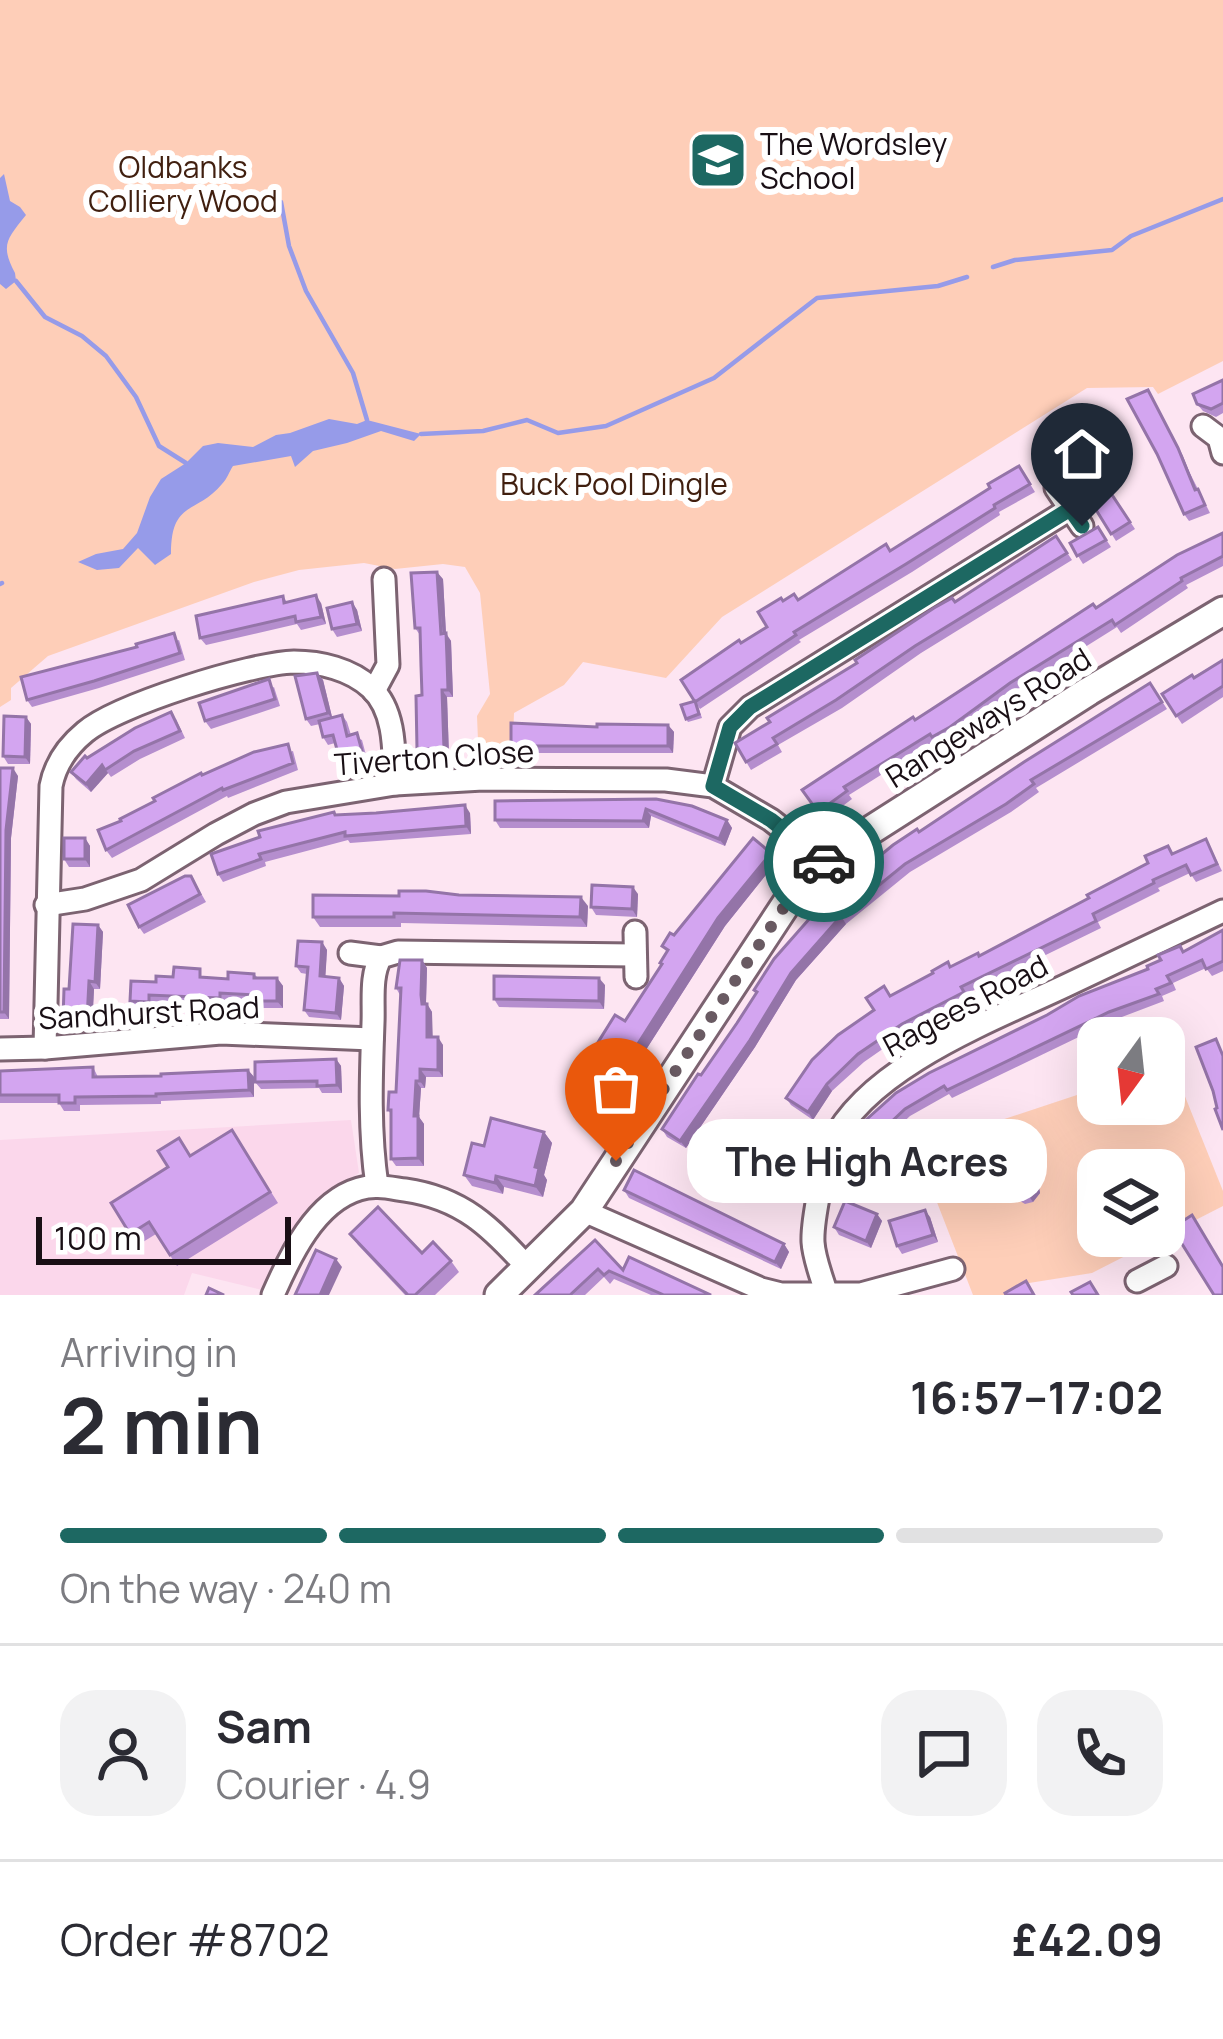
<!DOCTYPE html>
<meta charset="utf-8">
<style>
:root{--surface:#fff;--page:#f2f2f3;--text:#2b2b33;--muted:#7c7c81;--line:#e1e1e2;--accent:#1d6862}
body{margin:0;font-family:Manrope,sans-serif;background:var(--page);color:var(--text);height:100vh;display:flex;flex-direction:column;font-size:45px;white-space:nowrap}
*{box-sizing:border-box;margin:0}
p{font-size:39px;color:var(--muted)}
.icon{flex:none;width:66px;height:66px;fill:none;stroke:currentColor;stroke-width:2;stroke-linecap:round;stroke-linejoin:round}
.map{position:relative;height:1295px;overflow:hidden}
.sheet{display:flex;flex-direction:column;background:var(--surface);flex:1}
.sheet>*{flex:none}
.needle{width:78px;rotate:195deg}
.tools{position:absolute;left:1077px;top:1017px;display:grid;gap:24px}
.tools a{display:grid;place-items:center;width:108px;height:108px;border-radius:24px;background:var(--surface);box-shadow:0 12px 48px #0002;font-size:60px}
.scale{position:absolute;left:36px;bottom:30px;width:255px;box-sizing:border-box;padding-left:12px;border:6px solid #190f15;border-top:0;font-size:33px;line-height:42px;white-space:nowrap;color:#190f15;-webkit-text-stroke:9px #fff;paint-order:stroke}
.pin{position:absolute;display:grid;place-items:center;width:102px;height:102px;color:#fff;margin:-123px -51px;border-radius:50% 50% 50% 0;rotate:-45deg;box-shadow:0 0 12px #0007}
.pin .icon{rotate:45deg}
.courier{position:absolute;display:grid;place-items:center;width:120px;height:120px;margin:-60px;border:9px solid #1d6862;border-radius:50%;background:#fff;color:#222;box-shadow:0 3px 15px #0007}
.bubble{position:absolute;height:84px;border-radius:36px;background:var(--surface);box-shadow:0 12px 48px #0002;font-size:39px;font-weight:700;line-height:84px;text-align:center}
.summary em{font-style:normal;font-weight:700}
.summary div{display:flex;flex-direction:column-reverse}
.summary{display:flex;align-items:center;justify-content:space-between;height:204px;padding:0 60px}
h1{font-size:78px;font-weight:700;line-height:90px}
.bar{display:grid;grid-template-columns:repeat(4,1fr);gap:18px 12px;align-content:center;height:144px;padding:0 60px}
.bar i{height:15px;border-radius:9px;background:var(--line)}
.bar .on{background:var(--accent)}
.bar p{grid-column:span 4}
.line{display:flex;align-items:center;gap:30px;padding:0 60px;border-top:3px solid var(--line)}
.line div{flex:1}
.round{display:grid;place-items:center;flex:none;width:126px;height:126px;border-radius:36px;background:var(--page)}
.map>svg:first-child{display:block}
.built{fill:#fbd7eb}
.green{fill:#feceb8;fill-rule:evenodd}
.water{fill:#969be9}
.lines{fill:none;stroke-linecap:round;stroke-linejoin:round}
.stream{stroke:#969be9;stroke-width:4.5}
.minor-casing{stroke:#7c6371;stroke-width:27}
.tertiary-casing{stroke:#7c6371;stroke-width:33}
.minor{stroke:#fff;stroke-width:21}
.tertiary{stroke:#fff;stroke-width:27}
.wall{fill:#b58ece}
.shaded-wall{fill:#9474a8}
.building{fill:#d3a5f0;stroke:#9474a8;stroke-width:3}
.done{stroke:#695a62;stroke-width:12;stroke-dasharray:0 21.6}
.route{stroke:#1d6862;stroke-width:15}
.labels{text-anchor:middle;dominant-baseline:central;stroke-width:12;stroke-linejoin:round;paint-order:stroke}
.poi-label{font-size:30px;fill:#190f15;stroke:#fff;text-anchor:start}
.park-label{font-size:30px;fill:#401f0f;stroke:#fff}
.street-label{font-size:30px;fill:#190f15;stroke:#fff}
</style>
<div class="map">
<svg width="1223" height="1295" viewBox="0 0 1223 1295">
<rect width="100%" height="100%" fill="#fde5f2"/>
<path class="built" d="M351,1120L359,1173L334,1189L296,1234L262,1290L192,1273L184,1295H0V1140Z"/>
<g class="green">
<path d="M0,0H1223V361L1158,394L1153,387L1087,388L722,617L666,678L583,662L564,685L514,713L512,764L479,765L477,716L490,694L480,593L465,567L443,564L395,569L364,563L299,570L254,582L48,656L11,688V700L0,707Z"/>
<path d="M1172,1064L1223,1191V1206L1092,1273L1029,1283L1007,1291L1006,1295H973L926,1174L959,1134L1098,1088V1104H1164V1067ZM1098,1170H1164V1236H1098Z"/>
</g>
<g class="water">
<path d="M4,174L10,201L20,207L26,215C7,239 0,245 15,273L16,281L6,289L0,284V178Z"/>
<path d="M329,419L357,424L367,420L421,434L414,441L381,431L347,443L313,451L295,467L291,456L233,466C229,472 227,479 222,484C196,515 171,500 171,554L155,565L138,548L119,568L97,570L78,562L96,554L123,549L137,533L150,497L161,479L186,463L203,446L218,443L253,447L276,435L290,433Z"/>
</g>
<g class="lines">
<g class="stream">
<path d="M281,202L289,246L306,291L353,373L367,420"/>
<path d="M993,267L1015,260L1112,250L1131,236L1223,199"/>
<path d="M16,281L45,317L82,336L106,356L136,397L159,446L186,463"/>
<path d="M421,434L483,431L527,420L558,433L606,426L714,378L817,298L938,286L967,277"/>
<path d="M0,584L2,583"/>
</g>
<g class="minor-casing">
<g id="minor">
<path d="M1203,426L1219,438L1223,453"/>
<path d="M1056,488L1082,526"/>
<path d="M374,691L388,665L384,579"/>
<path d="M713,786L730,727L750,707L1070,509"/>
<path d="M46,905L85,899L141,880L216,834L254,814L286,802L395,784L483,779L666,780L713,786L771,820L826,863"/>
<path d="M635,932L636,977"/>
<path d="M350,953L381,957"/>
<path d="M45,1048L51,786C55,765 68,746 85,732C117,705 251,663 294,662C320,662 351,669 371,688C396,711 394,753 395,784"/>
<path d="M0,1049L45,1048L221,1033L372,1039"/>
<path d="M377,1186C369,1131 371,1078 373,1023C374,1002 370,975 381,957L398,952L634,955"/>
<path d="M584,1211L761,1289L781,1294H861L953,1269"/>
<path d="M1137,1281L1166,1266"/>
<path d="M273,1295C290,1256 315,1202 359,1189C375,1184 390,1188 405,1190C462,1198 491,1227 528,1268"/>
<path d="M827,1295C822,1278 814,1259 813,1242C812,1222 824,1161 832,1143C868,1067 993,1020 1065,986C1118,961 1170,936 1223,911"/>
</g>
</g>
<g class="tertiary-casing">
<path id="tertiary" d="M499,1295L584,1211L792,895L846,846L1089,691L1223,611"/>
</g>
<use href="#minor" class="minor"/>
<use href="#tertiary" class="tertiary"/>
</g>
<g class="wall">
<path d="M1223,380V413L1216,417L1203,411L1197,404Z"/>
<path d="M1148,390L1210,513L1189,521L1184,514Z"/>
<path d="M1081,448L1135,529L1116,541L1064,458Z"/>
<path d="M1019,466L1035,492L999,512L1000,515L912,572L799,640L801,642L700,709L698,706L702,718L688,722L686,719L694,701L741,643L767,627L783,601L798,600L890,551L990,488Z"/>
<path d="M1098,527L1111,547L1083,564L1070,543Z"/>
<path d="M1223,533V566L1186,585L1188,588L1121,633L1117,627L1015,691L955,734L937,745L935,741L849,795L852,799L824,820L802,790L1096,608Z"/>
<path d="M1056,536L1072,560L921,653L842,708L778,745L782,752L751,770L735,743L770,722Z"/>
<path d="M443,579L446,633L451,641L453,697H447L449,756L422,757L417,749L422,695L420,635L415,628Z"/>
<path d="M283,596L287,602L321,603L326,624L301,630L297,624L206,645L200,638Z"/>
<path d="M352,602L357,610L362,631L337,637L332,629Z"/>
<path d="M179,640L185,660L99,688L32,707L27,700Z"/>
<path d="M1223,660V697L1182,724L1162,694Z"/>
<path d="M317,673L323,680L332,717L342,715L347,722L351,735L362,740L367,759L345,765L339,757L335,743L328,745L323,737L320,724L311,726L306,719Z"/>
<path d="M1150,683L1167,709L1036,788L1039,792L1011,812L910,872L846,924L796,980L755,1047L686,1148L667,1137L662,1129L701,1075L756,994L754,990L919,832Z"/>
<path d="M274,687L280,706L211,729L205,721Z"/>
<path d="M26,717L31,724L30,764H8L3,756Z"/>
<path d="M176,719L185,738L140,759L111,777L108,773L91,792L76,779L71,772L87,758Z"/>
<path d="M668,725L674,732L673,753H516L511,746L597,727Z"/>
<path d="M293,751L298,770L228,798L227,796L112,858L106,850L155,801L202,775Z"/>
<path d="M0,768L18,776L11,838L9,1019H0Z"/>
<path d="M656,799L727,820L732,828L725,846L651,816L649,828H500L495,820Z"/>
<path d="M334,812L336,815L470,813L471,834L350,843L348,840L265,862L266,866L223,882L218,874Z"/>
<path d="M85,838L90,846V867H69L64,859Z"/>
<path d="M1206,839L1222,871L1196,882L1190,873L1158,888L1160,891L1098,922L1101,928L966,994L969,999L907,1032L864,1062L832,1091L813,1120L791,1105L786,1098L890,995L950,967L979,956L1173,854Z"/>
<path d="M771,853L777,861L725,926L612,1103L583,1084L577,1076L625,1021L662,965L667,952L662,946Z"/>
<path d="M191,876L206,902L144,934L139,927Z"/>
<path d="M638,894L637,917L596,915L591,907Z"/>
<path d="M459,895L588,906L587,927L401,923V927H320L313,917Z"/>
<path d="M98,925L103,932L100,989H94L92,1028L68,1027L63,1019L69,989Z"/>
<path d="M1223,930V971L1212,976L1206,968L1173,983L1176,990L1162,996L1164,1001L1114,1020L952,1098L949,1094L910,1116L877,1147L863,1130L1148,969Z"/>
<path d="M322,942L327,950L325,977L339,978L344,986L341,1020L309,1017L304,1010L307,974L301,973L296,966Z"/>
<path d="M422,960L427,968L426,1002L432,1012V1037L443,1045V1077H426L425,1088H421L419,1117L424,1124V1166H396L391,1159V1114L388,1110L396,1092L400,995L396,988Z"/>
<path d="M254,974L258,978H277L283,986V1008H262L258,1002L225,1001V1005L154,1002V1009L135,1008L130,1001L156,982L206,977L228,979Z"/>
<path d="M605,985L604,1009L499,1007L494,999Z"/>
<path d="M336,1059L341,1066L342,1093H322L319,1088L261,1089L255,1082Z"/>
<path d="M93,1067L98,1077L161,1076L248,1070L254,1077V1097L161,1101V1104L80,1105V1111H64L59,1103H0V1071Z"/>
<path d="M232,1130L278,1203L177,1266L156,1234L138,1245L111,1203Z"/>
<path d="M544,1132L552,1143L544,1175L547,1180L543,1197L504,1187L503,1194L472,1186L464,1175L484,1146Z"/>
<path d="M802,1141L793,1166L787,1202L761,1198L756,1190Z"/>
<path d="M865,1158L870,1165L861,1189L838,1180L833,1173Z"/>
<path d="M1033,1175L1038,1182L1040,1193L1033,1202L1025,1204L1015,1198L1010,1191Z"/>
<path d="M624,1190L784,1244L789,1252L781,1269L629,1198Z"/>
<path d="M877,1214L882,1221L871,1248L839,1235L834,1227Z"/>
<path d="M930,1217L938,1242L902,1254L897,1246Z"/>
<path d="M350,1234L451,1261L459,1272L435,1295H405L358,1245Z"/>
<path d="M595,1240L623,1270L711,1295H651L614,1279L610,1284L604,1277L585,1295H535Z"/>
</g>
<g class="shaded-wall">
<path d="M1148,390L1183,456L1200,498L1195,490Z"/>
<path d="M437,572L443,579L446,634L451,641L453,697L448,690Z"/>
<path d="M316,595L321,603L326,624L321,617Z"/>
<path d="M352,602L357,610L362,631L357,624Z"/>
<path d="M317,673L323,680L333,721L328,713Z"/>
<path d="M442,690L447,697L449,756L444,749Z"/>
<path d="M26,717L31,724L30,764L25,757Z"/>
<path d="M668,725L674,732L673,753L668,746Z"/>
<path d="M102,765L108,773L91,792L86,784Z"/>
<path d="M13,768L18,776L11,838L9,1019L4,1012L6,830Z"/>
<path d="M465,805L470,813L471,834L466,826Z"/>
<path d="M646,809L651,816L649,828L643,821Z"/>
<path d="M727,820L732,828L725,846L719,839Z"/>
<path d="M85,838L90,846V867L85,859Z"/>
<path d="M771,853L777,861L725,926L612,1103L606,1094L718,918Z"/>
<path d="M633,887L638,894L637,917L632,909Z"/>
<path d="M581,897L588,906L587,927L580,917Z"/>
<path d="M841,916L846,924L796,980L755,1047L686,1148L680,1141L791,973Z"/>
<path d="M98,925L103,932L100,989L95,982Z"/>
<path d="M322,942L327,950L325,984L320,976Z"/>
<path d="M422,960L427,968L426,1002L427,1006V1004L432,1012L433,1044L427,1037L421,995Z"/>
<path d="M277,978L283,986V1008L277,1001Z"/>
<path d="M339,978L344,986L341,1020L336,1013Z"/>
<path d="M599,978L605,985L604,1009L599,1001Z"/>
<path d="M89,981L94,989L92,1028L87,1020Z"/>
<path d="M438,1037L443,1045V1077L438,1070Z"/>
<path d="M336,1059L341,1066L342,1093L337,1085Z"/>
<path d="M420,1069L426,1077L425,1088L420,1081Z"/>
<path d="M248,1070L254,1077V1097L249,1090Z"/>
<path d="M416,1081L421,1088L419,1117L424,1124V1166L418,1158L414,1116Z"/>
<path d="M827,1084L832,1091L813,1120L808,1112Z"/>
<path d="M544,1132L552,1143L544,1175L547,1180L543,1197L535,1186V1167Z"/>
<path d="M797,1134L802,1141L793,1166L787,1202L782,1195L788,1158Z"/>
<path d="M865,1158L870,1165L861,1189L856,1181Z"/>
<path d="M1033,1175L1038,1182L1040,1193L1033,1202L1028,1195Z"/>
<path d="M496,1176L504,1187L503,1194L495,1183Z"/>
<path d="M925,1210L930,1217L938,1242L933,1235Z"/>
<path d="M877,1214L882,1221L871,1248L866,1241Z"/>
<path d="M784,1244L789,1252L781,1269L775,1262Z"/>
<path d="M336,1259L342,1267L329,1295H320Z"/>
</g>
<g class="building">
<path d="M1223,380V403L1211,409L1197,404L1193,394Z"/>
<path d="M1148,390L1178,448L1195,490L1198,489L1205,505L1184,514L1157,454L1127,399Z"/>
<path d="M1081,448L1130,522L1111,534L1064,458Z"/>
<path d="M1019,466L1030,484L994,505L995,508L906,564L794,632L796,635L695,702L681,680L739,640L741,643L767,627L758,612L781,598L783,601L794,594L798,600L886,544L890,551L990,488L988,484Z"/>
<path d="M1098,527L1106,540L1077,556L1070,543Z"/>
<path d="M1223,533V556L1181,578L1182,581L1115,625L1112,620L1010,683L950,727L932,737L930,734L844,787L847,791L818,812L802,790L913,717L915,720L932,709L1093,604L1096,608L1177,555Z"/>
<path d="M1056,536L1067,553L915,646L836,700L773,738L777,744L746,762L735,743L770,722L767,718L857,663L855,660L934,608L952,598L955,602Z"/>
<path d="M437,572L441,634L446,633L447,658L448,690H442L444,749H417L416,696L422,695L421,666L420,628H415L411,573Z"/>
<path d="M316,595L321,617L296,622L295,616L200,638L196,616L283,596L284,603Z"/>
<path d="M352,602L357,624L332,629L327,608Z"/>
<path d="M174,633L180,653L94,681L27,700L21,677L137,647L136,644Z"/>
<path d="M1223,660V686L1176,716L1162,694L1192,675L1194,678Z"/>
<path d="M317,673L328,713L306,719L295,676Z"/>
<path d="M269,679L275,699L205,721L199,703Z"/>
<path d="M1150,683L1162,702L1031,780L1034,784L1006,804L905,864L841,916L791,973L750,1040L680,1141L662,1129L698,1074L701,1075L737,1023L757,992L754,990L774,959L825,901L893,845L917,829L919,832L1024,762Z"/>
<path d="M695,701L699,714L686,719L681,705Z"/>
<path d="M171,712L180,731L134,751L105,770L102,765L86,784L71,772L85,756L87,758L135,728Z"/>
<path d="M342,715L347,736L357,733L362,751L339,757L333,735L323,737L319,721Z"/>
<path d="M4,716L26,717L25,757L3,756Z"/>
<path d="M511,723L597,727V724L668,725V746H511Z"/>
<path d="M288,744L293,763L223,790L222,788L106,850L98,830L121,821L120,819L155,801L153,798L201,773L202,775L254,752Z"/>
<path d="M0,768H13L6,830L4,1012H0Z"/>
<path d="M656,799L692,806L727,820L719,839L646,809L643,821L495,820V801Z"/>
<path d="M465,805L466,826L345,836V832L259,854L261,859L218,874L211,854L260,837L258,831L334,812L335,815L376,813Z"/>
<rect x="64" y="838" width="21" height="21"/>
<path d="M753,838L771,853L718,918L606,1094L577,1076L615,1015L625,1021L662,964L660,963L668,950L662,946L670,933L674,935Z"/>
<path d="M1206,839L1217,864L1191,875L1186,865L1153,880L1154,883L1093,914L1096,921L961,987L964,992L902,1024L858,1054L827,1084L808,1112L786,1098L812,1060L838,1035L874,1010L866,998L884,986L890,996L933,973L932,971L948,962L950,967L978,953L979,956L1089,898L1087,895L1148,863L1145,856L1168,846L1172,854Z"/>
<path d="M185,876H191L200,894L139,927L128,905Z"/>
<path d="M592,885L633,887L632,909L591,907Z"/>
<path d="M399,891H426L459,895L581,897L580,917L394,913V917H313V895L399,896Z"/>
<path d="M73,924L98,925L95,982L89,981L87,1020L63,1019L64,989H69Z"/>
<path d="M1223,930V961L1206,969L1202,960L1167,976L1171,983L1156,989L1159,994L1109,1012L947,1090L944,1086L905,1109L872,1140L863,1130L871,1123L867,1119L896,1093L929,1073L1047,1015L1079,996L1148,969L1147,966L1161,960L1158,955L1180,946L1183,952Z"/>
<path d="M298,941L322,942L320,976L339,978L336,1013L304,1010L308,967L296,966Z"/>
<path d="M400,960H422L421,995L422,1004H427V1037H438V1070L420,1069V1081H416L414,1116H418V1158L391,1159V1110H388L389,1092H396L401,988H396Z"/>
<path d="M174,967L200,969V977L228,979V972L254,974V978H277V1001H257V995L220,993V998L149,995V1002L130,1001L131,981L156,982V976L173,977Z"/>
<path d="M494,976L599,978V1001L494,999Z"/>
<path d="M1216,1039L1223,1056V1130L1215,1109L1217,1108L1213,1091L1196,1047Z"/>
<path d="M336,1059L337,1085L317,1086V1081L255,1082V1062Z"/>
<path d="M93,1067V1077L161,1076V1074L248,1070L249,1090L156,1094V1096L75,1097V1103H59V1095H0V1071Z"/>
<path d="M491,1118L544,1132L535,1167L539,1168L535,1186L496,1176L495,1183L464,1175L472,1143L484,1146Z"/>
<path d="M774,1125L797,1134L788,1158L782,1195L756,1190L762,1156Z"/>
<path d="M232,1130L270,1192L170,1255L149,1222L130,1234L111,1203L168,1167L158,1151L179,1138L190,1156Z"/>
<path d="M842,1150L865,1158L856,1181L833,1173Z"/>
<circle cx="1021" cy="1183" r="13"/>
<path d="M634,1170L784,1244L775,1262L624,1190Z"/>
<path d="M845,1201L877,1214L866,1241L834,1227Z"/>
<path d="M378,1207L422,1253L433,1242L451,1261L415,1295H408L350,1234Z"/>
<path d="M925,1210L933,1235L897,1246L889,1221Z"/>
<path d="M1192,1215L1223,1267V1295H1214L1172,1228Z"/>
<path d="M595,1240L623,1270L629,1257L711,1295H664L609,1271L604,1275L598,1269L570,1295H535Z"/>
<path d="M316,1250L336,1259L320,1295H295Z"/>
<path d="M1026,1281L1034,1295H1006L1005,1293Z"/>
<path d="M1090,1282L1098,1295H1073L1071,1292Z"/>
<path d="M209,1288L224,1295H206Z"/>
</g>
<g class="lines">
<path class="done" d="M616,1161L792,895L826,863L824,862"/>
<path class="route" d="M824,862L771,820L713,786L730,727L750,707L1070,509L1082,526"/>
</g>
<defs>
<g id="school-square" transform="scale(3)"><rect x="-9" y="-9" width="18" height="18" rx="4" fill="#1d6862" stroke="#fff"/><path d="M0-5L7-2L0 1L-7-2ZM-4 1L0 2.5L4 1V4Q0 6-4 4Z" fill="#fff"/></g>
</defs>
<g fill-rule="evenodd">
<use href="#school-square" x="718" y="160"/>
</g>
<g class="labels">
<g class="poi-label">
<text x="760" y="143">The Wordsley<tspan x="760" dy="34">School</tspan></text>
</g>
<g class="park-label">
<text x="183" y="166">Oldbanks<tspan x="183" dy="34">Colliery Wood</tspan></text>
<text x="614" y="483">Buck Pool Dingle</text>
</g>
<g class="street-label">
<text transform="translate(988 717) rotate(-32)">Rangeways Road</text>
<text transform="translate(434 757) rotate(-4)">Tiverton Close</text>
<text transform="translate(965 1005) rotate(-28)">Ragees Road</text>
<text transform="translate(149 1012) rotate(-3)">Sandhurst Road</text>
</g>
</g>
</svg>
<div class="tools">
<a><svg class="needle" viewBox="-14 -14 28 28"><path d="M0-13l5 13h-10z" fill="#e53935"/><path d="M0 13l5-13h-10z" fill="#7c7c81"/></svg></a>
<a><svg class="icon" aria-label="layers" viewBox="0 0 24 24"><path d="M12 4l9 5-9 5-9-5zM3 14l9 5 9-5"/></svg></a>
</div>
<div class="scale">100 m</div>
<div class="pin" style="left:616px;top:1161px;background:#ea580c"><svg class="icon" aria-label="bag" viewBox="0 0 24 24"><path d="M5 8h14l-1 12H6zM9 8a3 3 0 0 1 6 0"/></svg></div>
<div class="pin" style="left:1082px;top:526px;background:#1f2937"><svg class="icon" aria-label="home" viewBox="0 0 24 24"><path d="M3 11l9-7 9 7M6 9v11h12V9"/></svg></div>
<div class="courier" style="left:824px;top:862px"><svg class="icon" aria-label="car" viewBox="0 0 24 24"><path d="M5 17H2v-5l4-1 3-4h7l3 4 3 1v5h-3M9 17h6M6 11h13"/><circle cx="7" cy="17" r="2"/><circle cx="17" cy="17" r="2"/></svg></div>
<div class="bubble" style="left:687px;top:1119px;width:360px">The High Acres</div>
</div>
<section class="sheet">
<div class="summary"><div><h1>2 min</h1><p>Arriving in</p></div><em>16:57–17:02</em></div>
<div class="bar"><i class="on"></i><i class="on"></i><i class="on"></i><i></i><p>On the way · 240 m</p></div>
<div class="line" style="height:216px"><a class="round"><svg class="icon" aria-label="person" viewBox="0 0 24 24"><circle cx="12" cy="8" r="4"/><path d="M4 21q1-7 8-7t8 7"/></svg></a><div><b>Sam</b><p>Courier · 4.9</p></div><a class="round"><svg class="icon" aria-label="chat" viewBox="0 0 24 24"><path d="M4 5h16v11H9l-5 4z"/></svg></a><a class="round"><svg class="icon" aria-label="phone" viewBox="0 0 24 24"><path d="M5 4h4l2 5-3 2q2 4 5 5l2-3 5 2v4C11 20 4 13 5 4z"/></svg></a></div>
<div class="line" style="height:156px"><div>Order #8702</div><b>£42.09</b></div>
</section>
